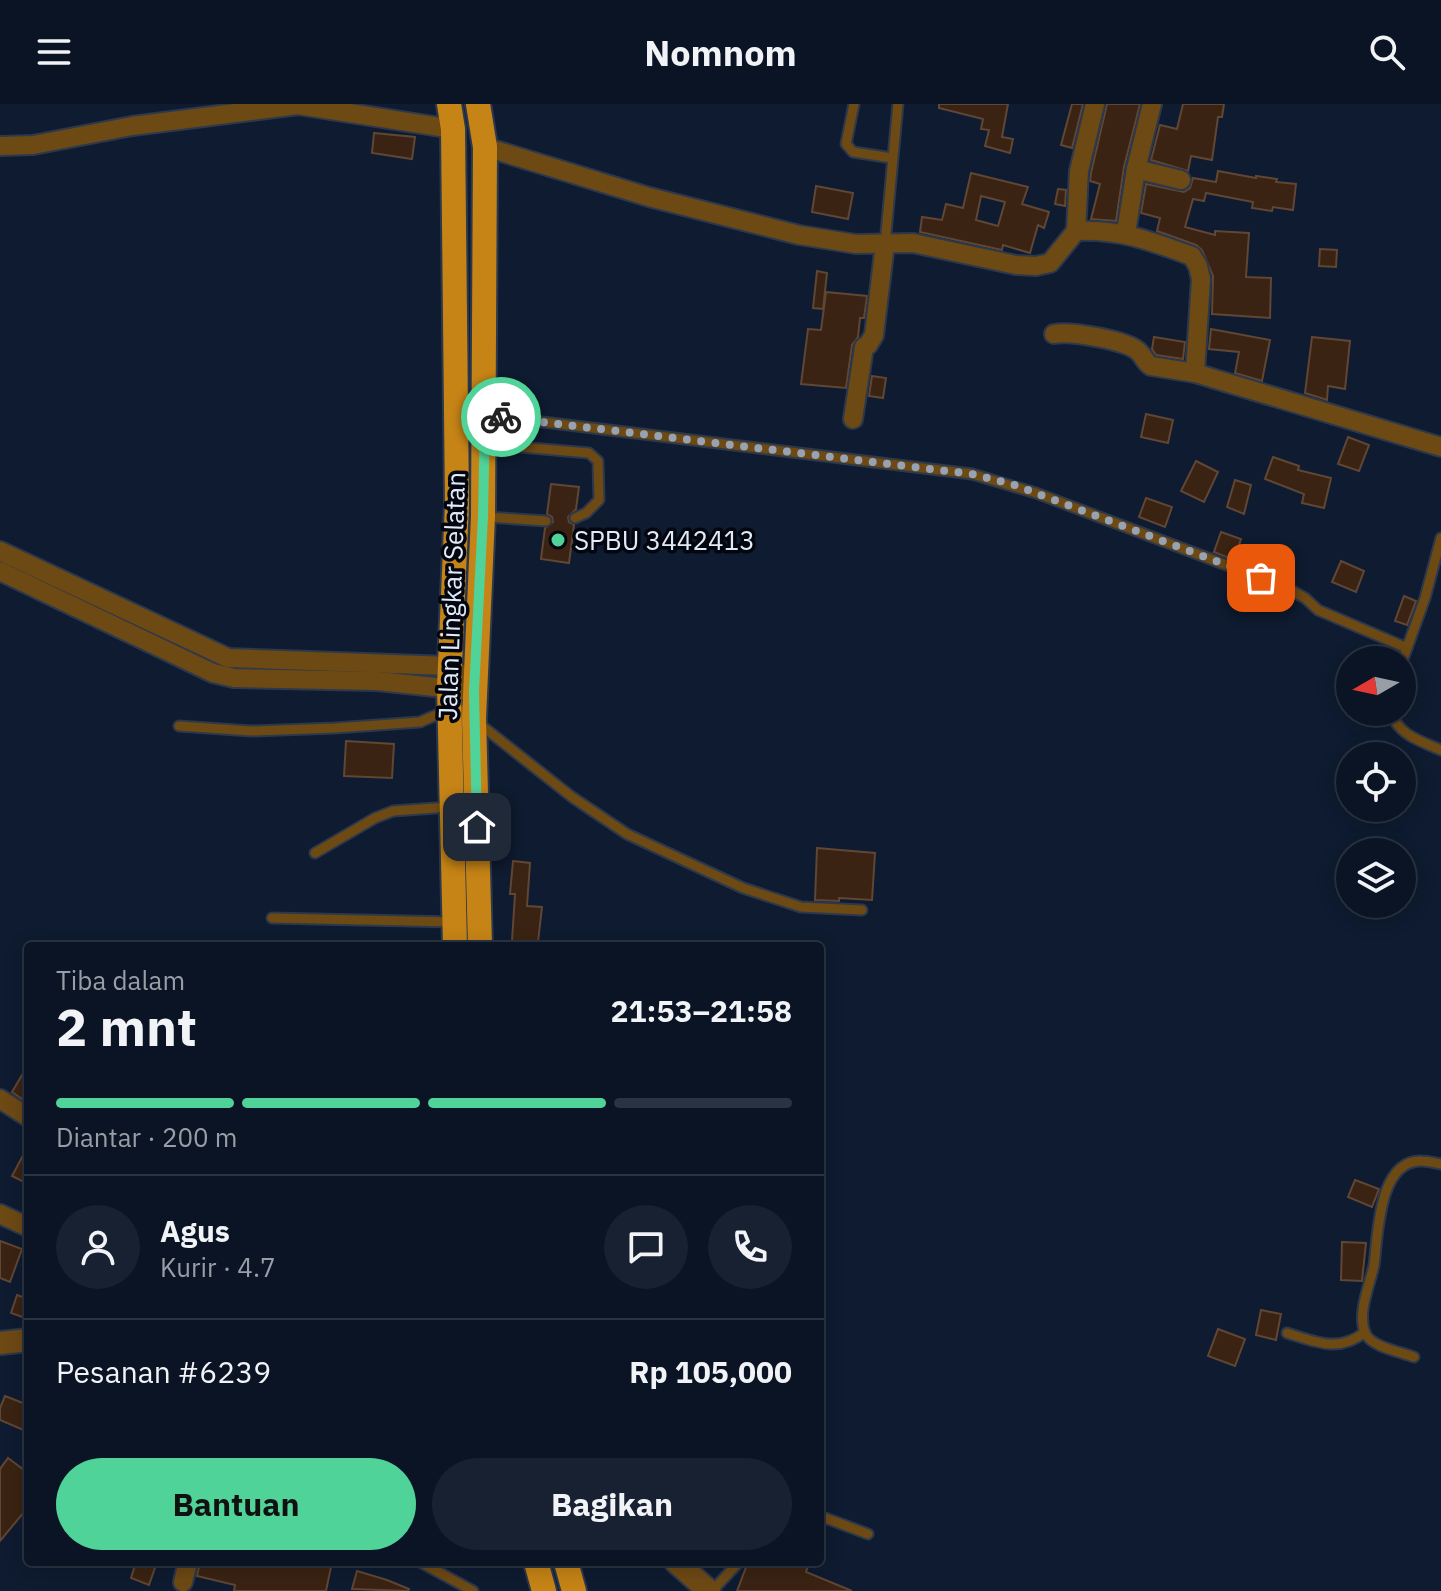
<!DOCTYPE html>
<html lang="id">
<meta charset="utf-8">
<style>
:root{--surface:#0a1424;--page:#182131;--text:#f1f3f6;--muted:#999ea6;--line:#2a3341;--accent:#50d398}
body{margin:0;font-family:"IBM Plex Sans",sans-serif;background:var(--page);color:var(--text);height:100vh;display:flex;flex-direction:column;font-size:30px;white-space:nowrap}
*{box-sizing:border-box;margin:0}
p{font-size:26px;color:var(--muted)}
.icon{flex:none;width:44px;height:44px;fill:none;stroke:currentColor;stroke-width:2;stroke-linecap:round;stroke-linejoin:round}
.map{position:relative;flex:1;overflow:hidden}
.side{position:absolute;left:24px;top:838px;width:800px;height:624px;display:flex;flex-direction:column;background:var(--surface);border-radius:8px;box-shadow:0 4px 20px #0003,0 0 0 2px var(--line)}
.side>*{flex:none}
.needle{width:52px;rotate:261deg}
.tools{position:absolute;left:1336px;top:542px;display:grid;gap:16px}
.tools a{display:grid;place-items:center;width:80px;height:80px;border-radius:50%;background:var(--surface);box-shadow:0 4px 20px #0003,0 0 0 2px var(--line);font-size:40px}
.pin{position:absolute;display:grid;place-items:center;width:68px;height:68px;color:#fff;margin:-34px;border-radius:16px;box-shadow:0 4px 12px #0006}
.courier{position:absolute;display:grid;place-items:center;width:80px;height:80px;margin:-40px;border:6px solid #50d398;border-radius:50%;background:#fff;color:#222;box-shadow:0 2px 10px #0007}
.summary em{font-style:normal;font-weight:700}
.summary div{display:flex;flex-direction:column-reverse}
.summary{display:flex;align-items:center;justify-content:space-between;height:136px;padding:0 32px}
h1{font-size:52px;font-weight:700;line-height:60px}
.bar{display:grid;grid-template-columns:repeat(4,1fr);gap:12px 8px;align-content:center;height:96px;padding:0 32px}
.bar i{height:10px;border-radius:6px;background:var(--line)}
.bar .active{background:var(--accent)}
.bar p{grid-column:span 4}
.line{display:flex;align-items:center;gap:20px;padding:0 32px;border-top:2px solid var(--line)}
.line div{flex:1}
.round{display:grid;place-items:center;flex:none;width:84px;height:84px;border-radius:42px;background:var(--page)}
.primary-button{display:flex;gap:16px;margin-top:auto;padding:16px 32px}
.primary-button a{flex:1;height:92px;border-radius:48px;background:var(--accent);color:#111;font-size:32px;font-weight:700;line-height:92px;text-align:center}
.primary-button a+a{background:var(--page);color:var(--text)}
header{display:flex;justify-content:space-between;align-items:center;height:104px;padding:0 32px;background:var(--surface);font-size:36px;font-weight:700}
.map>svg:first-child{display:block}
.building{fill:#3a2312;stroke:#604634;stroke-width:2;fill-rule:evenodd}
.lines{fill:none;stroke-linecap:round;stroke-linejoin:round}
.service-casing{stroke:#2c384c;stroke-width:13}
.minor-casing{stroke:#2c384c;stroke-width:22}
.tertiary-casing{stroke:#2c384c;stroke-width:26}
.trunk-casing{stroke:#2c384c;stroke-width:28}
.service{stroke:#6d4914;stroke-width:9}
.minor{stroke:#6d4914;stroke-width:18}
.tertiary{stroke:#6d4914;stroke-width:22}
.trunk{stroke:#c68416;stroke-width:24}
.done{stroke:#97a2b3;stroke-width:8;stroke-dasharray:0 14.4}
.route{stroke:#50d398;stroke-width:10}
.poi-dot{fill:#50d398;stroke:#03060e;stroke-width:3}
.labels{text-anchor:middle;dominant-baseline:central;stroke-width:7;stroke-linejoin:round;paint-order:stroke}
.poi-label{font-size:26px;fill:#e1eaf9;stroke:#03060e;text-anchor:start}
.street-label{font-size:26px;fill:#e1eaf9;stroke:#03060e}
</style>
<header><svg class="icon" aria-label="menu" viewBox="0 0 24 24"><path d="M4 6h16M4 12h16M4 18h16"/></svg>Nomnom<svg class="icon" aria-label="search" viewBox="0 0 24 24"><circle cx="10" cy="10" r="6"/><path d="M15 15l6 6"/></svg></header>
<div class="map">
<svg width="1441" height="1487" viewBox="0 0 1441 1487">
<rect width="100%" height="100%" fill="#0e1b30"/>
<g class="building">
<path d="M939,0H1008L1002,33L1013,35L1010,49L985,42L989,26L981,25L983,15L939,4Z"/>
<path d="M1072,0H1083L1072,44L1061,41Z"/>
<path d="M1107,0H1140L1124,63L1116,117L1091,115L1100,80L1090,77L1091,69Z"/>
<path d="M1183,0H1224L1222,13H1218L1212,56L1191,52L1188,67L1151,56L1160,21L1177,25Z"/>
<path d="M374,29L415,33L412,55L372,49Z"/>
<path d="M1218,67L1256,74V72L1277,75L1276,78L1296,80L1293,106L1273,103L1272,107L1252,104L1253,98L1206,89L1204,97L1193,95L1185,123L1215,131V127L1249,129L1246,173L1271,174L1270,214L1212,210L1213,172L1202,146L1196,141L1157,127L1160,114L1141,109L1146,80L1184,88L1190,84L1193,74L1216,78Z"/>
<path d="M971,69L1028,83L1022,100L1049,108L1044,124L1038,121L1030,149L1003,141L1002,146L920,128L922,113L942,116L946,100L963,104ZM981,92L1005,98L998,122L976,116Z"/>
<path d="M816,82L853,89L848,115L812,108Z"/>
<path d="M1058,85L1066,86L1065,102L1055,100Z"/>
<path d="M1320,145L1337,146L1336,163L1319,162Z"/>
<path d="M817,167L827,169L823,205L813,204Z"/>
<path d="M826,188L867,192L864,214H860L858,233L852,241L846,284L801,280L808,225L821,226Z"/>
<path d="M1211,225L1270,236L1262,277L1235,269L1239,248L1209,245Z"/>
<path d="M1154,233L1185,238L1183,255L1156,251L1152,245Z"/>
<path d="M1312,233L1350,237L1345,285L1328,282L1327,296L1305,289Z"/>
<path d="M872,272L886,274L883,294L869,292Z"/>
<path d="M1146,310L1173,316L1168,339L1141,333Z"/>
<path d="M1348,333L1369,341L1359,367L1338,360Z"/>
<path d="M1273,353L1299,362L1298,366L1331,374L1324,404L1302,399L1304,390L1265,375Z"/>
<path d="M1196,357L1218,368L1204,398L1181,387Z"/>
<path d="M1235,376L1251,381L1244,410L1227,403Z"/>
<path d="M551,380L579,383L576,405L568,413L569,418L574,421L569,459L541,455L545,424L553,418L552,413L547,410Z"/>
<path d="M1146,394L1172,403L1165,423L1139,413Z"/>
<path d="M1221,428L1241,435L1234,456L1214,448Z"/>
<path d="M1341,457L1364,467L1356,488L1332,478Z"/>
<path d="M1404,492L1416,497L1407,521L1395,517Z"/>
<path d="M346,637L394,640L392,674L344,672Z"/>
<path d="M817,744L875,749L872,796L839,794V797L815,796Z"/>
<path d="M513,757L530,759L527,802L542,803L538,838L512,837L515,790H510Z"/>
<path d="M28,961V986L22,995L12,988Z"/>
<path d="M28,1042V1080L12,1072Z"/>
<path d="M1355,1076L1379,1085L1372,1103L1348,1093Z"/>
<path d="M0,1137L22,1145L10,1178L0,1174Z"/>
<path d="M1342,1138L1366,1139L1362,1177L1341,1176Z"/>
<path d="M17,1191L28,1195V1215L11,1209Z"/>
<path d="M1261,1206L1281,1210L1276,1236L1256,1231Z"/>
<path d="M1218,1225L1245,1235L1235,1262L1208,1252Z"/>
<path d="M5,1292L28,1301V1328L0,1316V1304Z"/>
<path d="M8,1354L28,1369V1411L24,1408L0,1437V1365Z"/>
<path d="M136,1458H157L149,1481L131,1474Z"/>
<path d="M200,1458H332L326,1487H234L235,1481L197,1472Z"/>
<path d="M748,1458H809L806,1468L852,1487H737Z"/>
<path d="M357,1467L387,1476L409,1485L408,1487L352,1485Z"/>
</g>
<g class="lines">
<g class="service-casing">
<g id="service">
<path d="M854,0L846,40L853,48L892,54"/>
<path d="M885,140L898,0"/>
<path d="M485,311L972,370L1036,389L1287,484L1305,494L1318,506L1407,544"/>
<path d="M484,340L589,349L598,357L599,396L586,409L575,414"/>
<path d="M486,413L546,417"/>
<path d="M1402,558L1425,494L1441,434"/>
<path d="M1391,608C1398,631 1420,637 1441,646"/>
<path d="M179,622L251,627L335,624L420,618L450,605L463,607L572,693L627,730L743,784L801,803L862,806"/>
<path d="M315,749L375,714L393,707L449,703"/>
<path d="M272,814L454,818"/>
<path d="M1287,1229C1316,1238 1339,1249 1365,1228"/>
<path d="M1414,1253C1401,1248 1371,1243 1365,1229C1357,1208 1370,1181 1374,1161C1378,1132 1378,1055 1422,1057C1428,1057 1435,1059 1441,1060"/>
<path d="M820,1412L868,1430"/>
<path d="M420,1458L473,1487"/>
<path d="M712,1487L739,1458"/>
</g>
</g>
<g class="minor-casing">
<g id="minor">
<path d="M0,42L33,41L132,22L298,1L453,25"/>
<path d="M485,43L649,93L799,131L856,140L913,139L1016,161L1036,162L1050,159L1076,127C1120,125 1151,137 1192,152L1198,162L1201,175L1195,269L1441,343"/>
<path d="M1136,65L1181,76"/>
<path d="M1076,127L1079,67L1095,0"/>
<path d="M1126,129L1136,65L1152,0"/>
<path d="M1054,230C1070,227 1128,236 1139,248C1144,253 1145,258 1151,262L1195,269"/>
<path d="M853,315L864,243L868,241L874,231L885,140"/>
<path d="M0,447L228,554L449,562L459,569"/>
<path d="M0,467L213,569L234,574L377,577L474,587"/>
<path d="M0,995L28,1013"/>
<path d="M0,1110L28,1123"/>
<path d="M183,1478L188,1458"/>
</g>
</g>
<g class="tertiary-casing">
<g id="tertiary">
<path d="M0,1239L28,1236"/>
<path d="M676,1458L709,1487"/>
</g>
</g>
<g class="trunk-casing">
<g id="trunk">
<path d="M449,0L453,25L457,400L449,583L455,842"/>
<path d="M478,0L485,43L483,412L474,614L480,842"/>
<path d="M536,1458L544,1487"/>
<path d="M566,1458L574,1487"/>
</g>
</g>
<use href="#service" class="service"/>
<use href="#minor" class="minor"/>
<use href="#tertiary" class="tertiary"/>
<use href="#trunk" class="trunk"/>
</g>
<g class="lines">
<path class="done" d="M501,313L972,370L1012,380L1261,474"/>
<path class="route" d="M477,723L474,587L483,412L485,311L501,313"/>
</g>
<circle class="poi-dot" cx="558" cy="436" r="8"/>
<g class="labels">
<g class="poi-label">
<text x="574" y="436">SPBU 3442413</text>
</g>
<g class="street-label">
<text transform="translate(451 492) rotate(-88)">Jalan Lingkar Selatan</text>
</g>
</g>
</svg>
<div class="tools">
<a><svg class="needle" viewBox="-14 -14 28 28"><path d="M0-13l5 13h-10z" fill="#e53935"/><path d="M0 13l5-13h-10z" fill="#999ea6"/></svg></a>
<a><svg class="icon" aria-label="locate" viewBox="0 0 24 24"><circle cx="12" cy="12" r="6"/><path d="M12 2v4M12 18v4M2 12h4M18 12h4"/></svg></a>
<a><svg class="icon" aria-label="layers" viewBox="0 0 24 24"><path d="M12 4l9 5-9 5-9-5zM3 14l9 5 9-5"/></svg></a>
</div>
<div class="pin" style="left:1261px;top:474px;background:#ea580c"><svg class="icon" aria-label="bag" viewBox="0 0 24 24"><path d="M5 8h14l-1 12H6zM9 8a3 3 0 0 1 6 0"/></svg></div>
<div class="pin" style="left:477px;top:723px;background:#1f2937"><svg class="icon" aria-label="home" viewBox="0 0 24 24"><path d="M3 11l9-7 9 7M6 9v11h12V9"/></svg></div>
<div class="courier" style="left:501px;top:313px"><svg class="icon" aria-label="bike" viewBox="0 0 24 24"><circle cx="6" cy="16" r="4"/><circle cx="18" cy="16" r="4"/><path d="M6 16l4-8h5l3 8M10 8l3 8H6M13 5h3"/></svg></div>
<section class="side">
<div class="summary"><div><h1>2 mnt</h1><p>Tiba dalam</p></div><em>21:53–21:58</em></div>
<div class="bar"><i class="active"></i><i class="active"></i><i class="active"></i><i></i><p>Diantar · 200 m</p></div>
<div class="line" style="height:144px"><a class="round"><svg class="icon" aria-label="person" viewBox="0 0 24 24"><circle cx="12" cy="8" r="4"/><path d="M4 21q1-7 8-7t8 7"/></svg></a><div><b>Agus</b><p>Kurir · 4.7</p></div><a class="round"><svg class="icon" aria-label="chat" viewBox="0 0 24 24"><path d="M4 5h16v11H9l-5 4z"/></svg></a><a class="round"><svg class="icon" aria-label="phone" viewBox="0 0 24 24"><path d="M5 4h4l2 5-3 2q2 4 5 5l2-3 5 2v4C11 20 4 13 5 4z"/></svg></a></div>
<div class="line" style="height:104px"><div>Pesanan #6239</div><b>Rp 105,000</b></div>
<div class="primary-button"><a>Bantuan</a><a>Bagikan</a></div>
</section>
</div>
